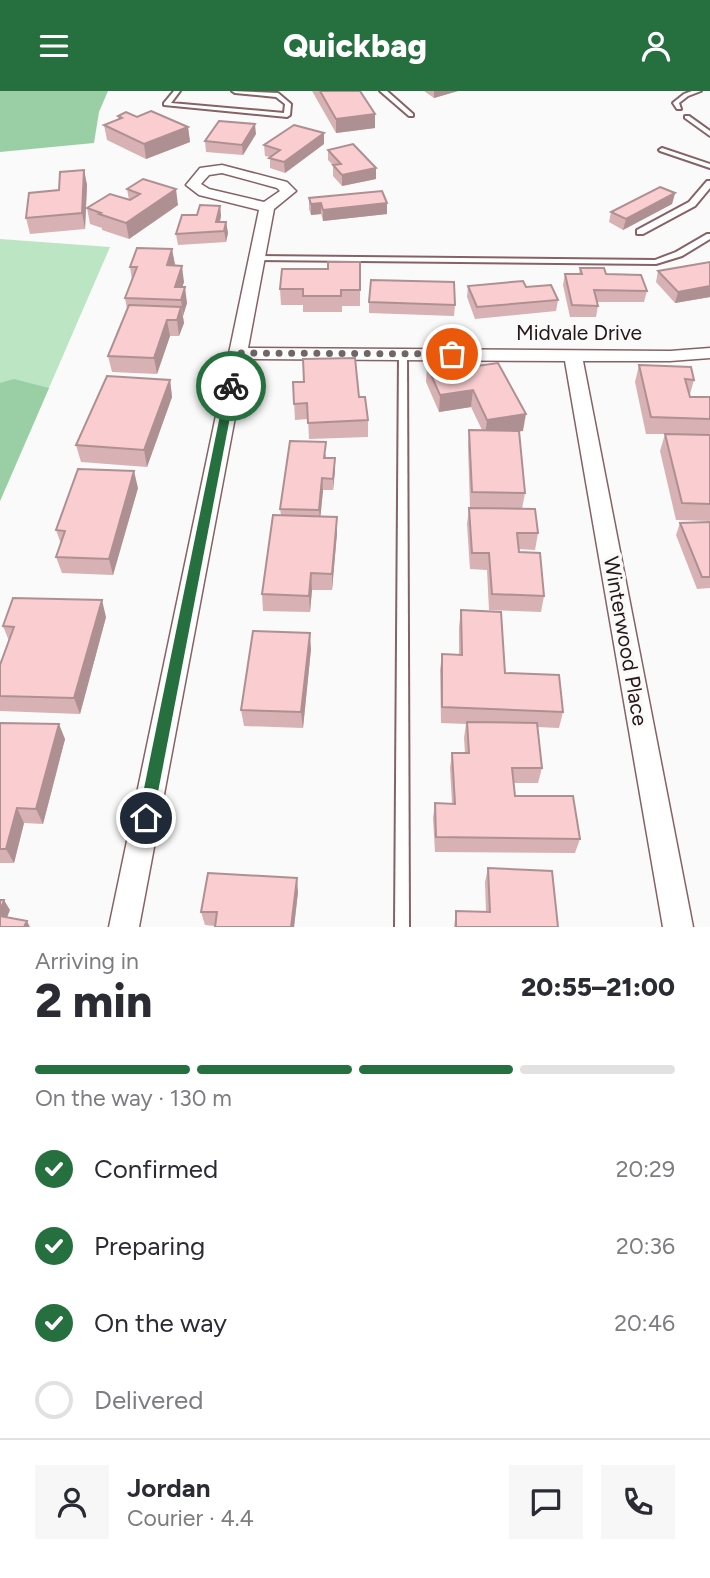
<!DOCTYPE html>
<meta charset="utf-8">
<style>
:root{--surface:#fff;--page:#f7f7f7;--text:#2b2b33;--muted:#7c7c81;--line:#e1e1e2;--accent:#26703f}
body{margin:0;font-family:Figtree,sans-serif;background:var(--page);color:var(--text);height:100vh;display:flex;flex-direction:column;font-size:26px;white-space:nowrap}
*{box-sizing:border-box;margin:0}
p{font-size:23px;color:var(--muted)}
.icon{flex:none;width:38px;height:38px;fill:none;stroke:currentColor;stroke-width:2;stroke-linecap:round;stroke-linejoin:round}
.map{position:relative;height:836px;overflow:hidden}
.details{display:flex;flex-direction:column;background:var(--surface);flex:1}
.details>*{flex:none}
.pin{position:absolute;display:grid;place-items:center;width:60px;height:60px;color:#fff;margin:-30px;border:4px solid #fff;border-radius:50%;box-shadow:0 2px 7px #0007}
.courier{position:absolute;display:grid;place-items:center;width:70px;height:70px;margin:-35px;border:5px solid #26703f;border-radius:50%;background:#fff;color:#222;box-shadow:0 2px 9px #0007}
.overview em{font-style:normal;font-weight:800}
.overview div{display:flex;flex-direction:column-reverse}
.overview{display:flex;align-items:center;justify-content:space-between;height:119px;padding:0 35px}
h1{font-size:46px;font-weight:800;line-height:52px}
.bar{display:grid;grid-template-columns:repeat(4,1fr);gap:10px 7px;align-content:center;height:84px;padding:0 35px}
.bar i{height:9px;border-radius:5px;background:var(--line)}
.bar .current{background:var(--accent)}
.bar p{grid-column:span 4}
.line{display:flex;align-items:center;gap:18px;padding:0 35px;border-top:2px solid var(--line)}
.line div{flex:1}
.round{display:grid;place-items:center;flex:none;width:74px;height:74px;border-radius:0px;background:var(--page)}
ol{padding:0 35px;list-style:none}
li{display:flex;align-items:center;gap:21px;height:77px}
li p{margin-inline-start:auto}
li .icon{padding:7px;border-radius:50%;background:var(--accent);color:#fff;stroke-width:4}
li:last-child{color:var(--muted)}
li i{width:38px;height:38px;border:4px solid var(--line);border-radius:50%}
header{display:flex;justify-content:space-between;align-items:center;height:91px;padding:0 35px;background:var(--accent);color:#fff;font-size:32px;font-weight:800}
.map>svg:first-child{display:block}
.green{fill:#bce5c4}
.forest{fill:#9acfa6}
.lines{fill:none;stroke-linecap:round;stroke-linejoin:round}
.lane-casing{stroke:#866264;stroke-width:4}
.street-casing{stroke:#866264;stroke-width:3}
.lane{fill:#fff;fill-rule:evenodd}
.street{fill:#fff;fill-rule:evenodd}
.wall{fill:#d7b1b3}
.shaded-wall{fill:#af9092}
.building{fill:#faced0;stroke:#af9092;stroke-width:2}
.route{fill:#26703f}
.done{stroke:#706667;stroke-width:7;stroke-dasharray:0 12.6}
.labels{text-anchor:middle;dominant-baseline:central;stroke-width:7;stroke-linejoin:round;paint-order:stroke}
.street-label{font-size:21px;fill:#261718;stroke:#fafafa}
</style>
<header><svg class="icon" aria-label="menu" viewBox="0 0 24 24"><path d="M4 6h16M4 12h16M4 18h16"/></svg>Quickbag<svg class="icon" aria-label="person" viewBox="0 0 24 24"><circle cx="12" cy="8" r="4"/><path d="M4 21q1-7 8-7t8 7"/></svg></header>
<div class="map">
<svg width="710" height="836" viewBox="0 0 710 836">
<rect width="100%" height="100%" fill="#fafafa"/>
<path class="green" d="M0,148L110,156L0,410Z"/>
<g class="forest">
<path d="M0,0H108L99,21L94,52L0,61Z"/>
<path d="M14,288L49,297L0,410V292Z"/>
</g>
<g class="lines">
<g class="lane-casing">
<g id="lane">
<path d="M174,0H180L171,12L284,22L285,13L276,6L235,2L232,0L278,2L291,13L290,24L287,26L164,14V12Z"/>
<path d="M380,0H387L413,23V25H409Z"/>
<path d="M692,0H701L688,5L679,12L681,18H677L673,12L674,11L684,3Z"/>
<path d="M685,25H689L710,40V45L685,27Z"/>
<path d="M662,57L710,73V77L660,60L659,59Z"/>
<path d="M707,90H710V97L695,115L643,143H637V139L689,111Z"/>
<path d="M707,143H710V148L682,165L656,173L257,169L253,167L257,165L655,169L676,161Z"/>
<path d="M403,260L407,263L409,836H395L399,263Z"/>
</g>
</g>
<g class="street-casing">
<path id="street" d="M222,74L287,91L296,100L274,118L248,257L670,260L710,257V267L670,270H583L693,836H663L565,270L246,268L139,836H109L259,119L199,104L186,94L200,77ZM222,82L277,97L280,100L264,111L209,98L201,93L209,84Z"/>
</g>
<use href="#lane" class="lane"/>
<use href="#street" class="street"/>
</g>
<g class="wall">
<path d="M312,0H360L375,37L336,42Z"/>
<path d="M424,0H458L434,7Z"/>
<path d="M118,25L137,26L188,36L190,51L146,68L107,49L104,34L118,28Z"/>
<path d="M324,42V53L285,82L270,77V66L265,65L264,54Z"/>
<path d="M256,43L243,64L206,61L205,50Z"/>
<path d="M328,59L376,88L342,95L333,85V74L328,69Z"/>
<path d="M84,79L87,94L85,138L30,143L26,127Z"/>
<path d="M127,98L178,114L129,148L102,139V137L90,133L87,117L129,109Z"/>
<path d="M675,102L672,113L623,139L609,131L611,121Z"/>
<path d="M309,107L387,123L323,130L321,123L311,124L309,118Z"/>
<path d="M220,115L221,125L220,131H226L228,142L226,151L178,154L176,143L197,124Z"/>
<path d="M360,171V215H342V221H303V214H281L280,198L328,178Z"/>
<path d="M710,171V206L675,212L656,191L658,180Z"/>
<path d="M175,173L184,191L182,196L187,212L183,225L184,232L179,245H170L157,283L112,281L108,265L127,218L125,207L132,189L130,176Z"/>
<path d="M580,177L606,183L647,200L644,211H597L598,215L596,226H570L563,194L565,183H579Z"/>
<path d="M468,195L526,196L558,209L556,220L475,228L467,206Z"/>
<path d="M369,211L455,214L454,225L369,222Z"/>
<path d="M639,274L694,289L690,303V306H710V430L676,429L660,360L665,343H646L635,291Z"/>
<path d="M427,275L455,278L523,340H517L525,402L522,418L538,442L535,459L518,458L519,461L544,505L541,521L489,519L487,479L470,478L467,433L469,417H470L468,355L469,339H482L471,316L439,321L426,291Z"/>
<path d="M170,289L172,306L147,376L81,371L76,354Z"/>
<path d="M293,291H304L359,306L368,329V346L309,348L308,328L295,329Z"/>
<path d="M326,363V367L335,379L333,399H323L320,425L337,442L332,499H312L310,521L263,520L262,503L281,424L280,418Z"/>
<path d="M138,397L113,484L62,482L56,466L61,453L56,439Z"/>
<path d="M710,431V497L697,498L676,444L680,432Z"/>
<path d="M461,519L505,582L563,621L559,637L537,636L542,677L538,692H514L515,705L580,748L575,762L435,761L433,727L435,712H452L450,677L452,662H465L464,647L466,633L441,632L440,579L442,563L459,564V536Z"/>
<path d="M106,526L80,623L0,620V574L9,550L3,535Z"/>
<path d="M311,558L303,637L244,635L241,619Z"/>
<path d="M0,632L65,648L43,733L24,732L14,772H0Z"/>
<path d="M488,777L558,836H454L456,820L486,821L485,791Z"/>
<path d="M298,801L294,836H215V835L205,834L201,821Z"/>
</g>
<g class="shaded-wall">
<path d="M434,0H458L434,7Z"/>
<path d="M375,23V37L336,42V28Z"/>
<path d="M255,33L256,43L243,64L242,54Z"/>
<path d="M188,36L190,51L146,68L144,53Z"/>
<path d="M324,42V53L285,82L284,71Z"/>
<path d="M376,77V88L342,95V84Z"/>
<path d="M84,79L87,94L85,138L82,122Z"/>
<path d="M176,98L178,114L129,148L126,132Z"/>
<path d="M675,102L672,113L623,139L626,128Z"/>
<path d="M321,112V123L311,124V113Z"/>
<path d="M387,112V123L323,130V119Z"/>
<path d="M220,115L221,125L217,142L216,131Z"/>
<path d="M226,131L228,142L226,151L224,140Z"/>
<path d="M172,158L175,173L169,190L167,174Z"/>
<path d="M182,175L184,191L178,209L175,196Z"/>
<path d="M710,195V206L675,212L678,201Z"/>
<path d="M185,196L187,212L183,225L181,209Z"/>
<path d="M181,216L184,232L179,245L177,229Z"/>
<path d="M167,229L170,245L157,283L154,267Z"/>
<path d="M170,289L172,306L147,376L144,359Z"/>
<path d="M473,299L471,316L439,321L440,304Z"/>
<path d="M526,323L523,340L485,346L487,329Z"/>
<path d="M335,367V379L333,399V388Z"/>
<path d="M134,380L138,397L113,484L109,468Z"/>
<path d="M322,387L323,399L320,431L319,419Z"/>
<path d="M337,426V442L332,499V483Z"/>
<path d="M311,482L312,499L310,521L309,505Z"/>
<path d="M102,509L106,526L80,623L74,607Z"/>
<path d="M310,542L311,558L303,637L301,621Z"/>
<path d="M59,633L65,648L43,733L36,718Z"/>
<path d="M17,717L24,732L14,772L6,758Z"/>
<path d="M297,787L298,801L294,836H291Z"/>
<path d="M4,809L10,819L4,834L0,828V820Z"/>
<path d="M27,830L30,836H24Z"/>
</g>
<g class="building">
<path d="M320,0H360L375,23L336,28Z"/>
<path d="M151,20L188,36L144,53L104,34L122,27L118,25L126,21L137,26Z"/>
<path d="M219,30L255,33L242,54L205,50Z"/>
<path d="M294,34L324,42L284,71L269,67L280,59L264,54Z"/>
<path d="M353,53L376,77L342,84L333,74L341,73L328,59Z"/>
<path d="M84,79L82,122L26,127L29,102L59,99L60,81Z"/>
<path d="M143,88L176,98L126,132L99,123L101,122L87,117L110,103L130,109L140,103L127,98Z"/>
<path d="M660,96L675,102L626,128L611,121Z"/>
<path d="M382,100L387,112L323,119L321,112L311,113L309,107Z"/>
<path d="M200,114L220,115L216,131H226L224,140L176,143L182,124H197Z"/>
<path d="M137,157L172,158L167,174L182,175L175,196H185L181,209L125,207L137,176H130Z"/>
<path d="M328,171H360V199H341V205H303V198H280L282,178H328Z"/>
<path d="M710,171V195L678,201L658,180Z"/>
<path d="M580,177H604L606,183L641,184L647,200L594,199L598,215L572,214L565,183H582Z"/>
<path d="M371,189L454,191L455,214L369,211Z"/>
<path d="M523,190L526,196L551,194L558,209L477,216L468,195Z"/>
<path d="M129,214L181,216L177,229H167L154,267L108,265Z"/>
<path d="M355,267L359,306H365L368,329L308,332L307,312L294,313L293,291H304L303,268Z"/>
<path d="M452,271L455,278L498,272L526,323L487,329L473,299L440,304L427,275Z"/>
<path d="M639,274L691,276L694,289L685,288L690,306H710V328L651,326Z"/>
<path d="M107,285L170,289L144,359L76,354Z"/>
<path d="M469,339L519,340L525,402L472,401Z"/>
<path d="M665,343L710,344V413L682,412Z"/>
<path d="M290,350L326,351L324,367H335L333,388L322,387L319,419L280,418Z"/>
<path d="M78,378L134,380L109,468L56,466L65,440L56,439Z"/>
<path d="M469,417L535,418L538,442H517L519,461L540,462L544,505L492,503L489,462H472Z"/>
<path d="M273,424L337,426L332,483L311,482L309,505L262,503Z"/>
<path d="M710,431V486H702L680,432Z"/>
<path d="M13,507L102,509L74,607L0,605V574L14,536L3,535Z"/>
<path d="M461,519L501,521L505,582L559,584L563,621L442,616V563L462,564Z"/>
<path d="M253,540L310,542L301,621L241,619Z"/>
<path d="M467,631L537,632L542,677H512L515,705H573L580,748L436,746L435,712L455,713L452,662H469Z"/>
<path d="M0,632L59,633L36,718L17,717L6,758H0Z"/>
<path d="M488,777L552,780L558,836H456V820L490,821Z"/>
<path d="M208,782L297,787L291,836H215L217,821H201Z"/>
<path d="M0,809H4L0,820Z"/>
<path d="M0,825L27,830L24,836H0Z"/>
</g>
<path class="route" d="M231,292L236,295L153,727L146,733L138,727L226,295Z"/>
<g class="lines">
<path class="done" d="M231,295L237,262L452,263"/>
</g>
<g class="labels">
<g class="street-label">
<text x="579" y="241">Midvale Drive</text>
<text transform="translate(626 550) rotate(80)">Winterwood Place</text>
</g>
</g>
</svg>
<div class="pin" style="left:452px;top:263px;background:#ea580c"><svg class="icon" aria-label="bag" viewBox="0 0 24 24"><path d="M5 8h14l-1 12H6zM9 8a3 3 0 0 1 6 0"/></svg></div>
<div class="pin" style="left:146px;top:727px;background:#1f2937"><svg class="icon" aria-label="home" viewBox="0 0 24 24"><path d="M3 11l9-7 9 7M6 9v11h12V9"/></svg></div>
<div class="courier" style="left:231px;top:295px"><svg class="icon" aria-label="bike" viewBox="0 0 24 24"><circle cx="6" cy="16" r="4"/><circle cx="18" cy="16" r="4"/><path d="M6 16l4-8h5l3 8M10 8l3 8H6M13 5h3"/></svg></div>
</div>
<section class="details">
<div class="overview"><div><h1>2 min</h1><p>Arriving in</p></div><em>20:55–21:00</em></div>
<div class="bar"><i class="current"></i><i class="current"></i><i class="current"></i><i></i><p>On the way · 130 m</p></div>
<ol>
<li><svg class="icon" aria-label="check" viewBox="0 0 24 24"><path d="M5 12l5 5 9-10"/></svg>Confirmed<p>20:29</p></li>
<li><svg class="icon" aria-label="check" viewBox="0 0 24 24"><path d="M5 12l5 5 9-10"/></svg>Preparing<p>20:36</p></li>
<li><svg class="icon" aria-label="check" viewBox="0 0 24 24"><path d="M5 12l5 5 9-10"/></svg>On the way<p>20:46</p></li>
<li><i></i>Delivered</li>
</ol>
<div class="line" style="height:126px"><a class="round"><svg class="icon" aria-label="person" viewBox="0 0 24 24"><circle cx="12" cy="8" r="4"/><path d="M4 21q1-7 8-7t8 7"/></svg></a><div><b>Jordan</b><p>Courier · 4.4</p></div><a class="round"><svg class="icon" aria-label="chat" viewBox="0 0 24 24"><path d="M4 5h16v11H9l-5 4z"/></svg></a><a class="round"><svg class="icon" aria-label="phone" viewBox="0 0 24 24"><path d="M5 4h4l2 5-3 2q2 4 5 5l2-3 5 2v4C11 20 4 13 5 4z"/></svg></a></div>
</section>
